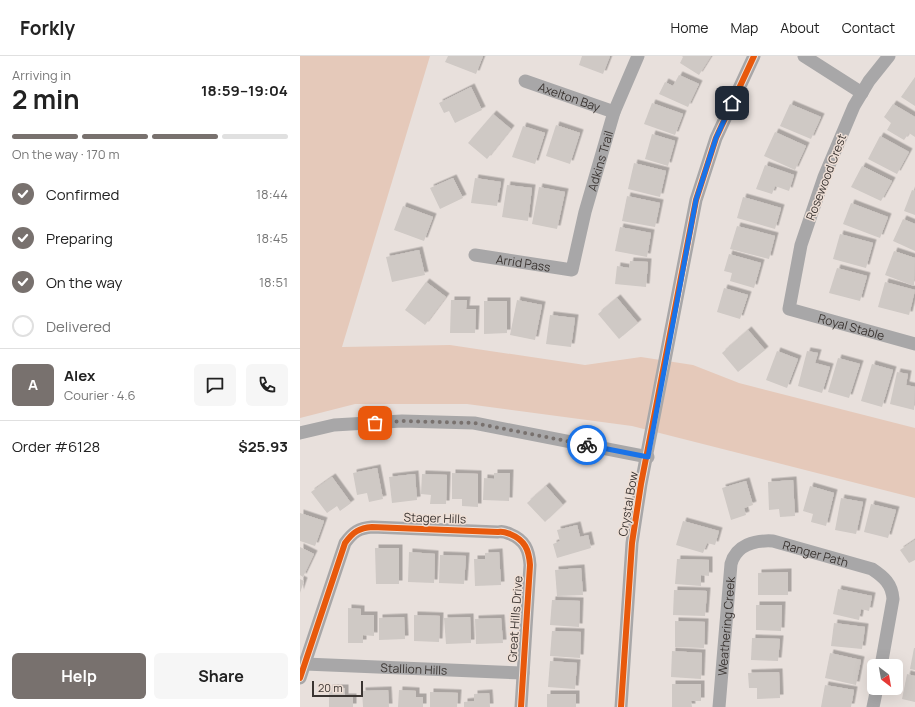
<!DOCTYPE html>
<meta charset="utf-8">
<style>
:root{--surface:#fff;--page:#f6f6f6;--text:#222;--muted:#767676;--line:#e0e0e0;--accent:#78716e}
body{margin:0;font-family:Manrope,sans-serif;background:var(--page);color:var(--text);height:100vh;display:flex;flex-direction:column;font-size:15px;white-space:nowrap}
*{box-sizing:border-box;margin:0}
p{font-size:13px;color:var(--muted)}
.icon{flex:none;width:22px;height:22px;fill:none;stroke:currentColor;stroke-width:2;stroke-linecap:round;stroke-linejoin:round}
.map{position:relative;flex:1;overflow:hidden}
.side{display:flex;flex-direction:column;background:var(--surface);width:300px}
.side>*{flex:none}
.needle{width:26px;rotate:149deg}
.tools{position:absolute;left:567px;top:603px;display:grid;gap:8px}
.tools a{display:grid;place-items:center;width:36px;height:36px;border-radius:6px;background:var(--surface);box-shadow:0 4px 16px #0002;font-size:20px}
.scale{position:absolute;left:12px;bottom:10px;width:51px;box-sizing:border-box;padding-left:4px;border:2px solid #3b3532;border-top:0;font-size:11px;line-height:14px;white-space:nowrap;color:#3b3532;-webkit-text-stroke:3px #eedfd6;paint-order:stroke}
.pin{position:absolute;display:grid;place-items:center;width:34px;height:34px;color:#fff;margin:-17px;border-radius:8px;box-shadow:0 2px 6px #0006}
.courier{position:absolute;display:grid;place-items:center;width:40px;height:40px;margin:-20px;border:3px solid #1a73e8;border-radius:50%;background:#fff;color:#222;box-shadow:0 1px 5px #0007}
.summary em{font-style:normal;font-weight:700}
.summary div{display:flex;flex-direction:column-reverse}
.summary{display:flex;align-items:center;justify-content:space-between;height:68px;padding:0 12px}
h1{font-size:26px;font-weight:700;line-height:30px}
.bar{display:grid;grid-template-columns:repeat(4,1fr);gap:6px 4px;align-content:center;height:48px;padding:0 12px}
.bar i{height:5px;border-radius:3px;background:var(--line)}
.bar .on{background:var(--accent)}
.bar p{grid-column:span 4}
.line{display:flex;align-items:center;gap:10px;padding:0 12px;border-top:1px solid var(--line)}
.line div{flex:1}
.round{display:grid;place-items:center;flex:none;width:42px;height:42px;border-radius:6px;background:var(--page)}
ol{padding:0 12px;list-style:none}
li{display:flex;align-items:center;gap:12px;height:44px}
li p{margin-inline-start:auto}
li .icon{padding:4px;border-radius:50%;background:var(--accent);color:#fff;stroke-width:4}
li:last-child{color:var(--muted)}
li i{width:22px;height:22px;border:2px solid var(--line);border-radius:50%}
.button{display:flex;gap:8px;margin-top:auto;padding:8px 12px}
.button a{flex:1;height:46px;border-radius:6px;background:var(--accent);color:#fff;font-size:16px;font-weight:700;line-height:46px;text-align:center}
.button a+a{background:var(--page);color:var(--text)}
header{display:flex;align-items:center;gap:24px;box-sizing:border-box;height:56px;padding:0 20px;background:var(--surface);border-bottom:1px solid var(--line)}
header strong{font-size:19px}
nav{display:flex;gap:22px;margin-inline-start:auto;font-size:14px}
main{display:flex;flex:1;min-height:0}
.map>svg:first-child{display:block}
.green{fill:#e5c9ba}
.building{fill:#cfc9c5;filter:url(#shadow)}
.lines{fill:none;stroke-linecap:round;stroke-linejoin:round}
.street{stroke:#a8a7a8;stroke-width:13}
.cycleway-casing{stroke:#eedfd6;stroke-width:8}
.cycleway{stroke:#e8590c;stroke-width:6}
.done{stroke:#78716e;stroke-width:4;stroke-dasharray:0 7.2}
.route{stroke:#1a73e8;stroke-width:5}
.labels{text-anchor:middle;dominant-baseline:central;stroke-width:3;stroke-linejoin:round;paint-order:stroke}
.street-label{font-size:12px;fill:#3b3532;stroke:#eedfd6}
</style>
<header>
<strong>Forkly</strong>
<nav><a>Home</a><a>Map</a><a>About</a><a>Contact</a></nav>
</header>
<main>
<section class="side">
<div class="summary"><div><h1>2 min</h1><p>Arriving in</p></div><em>18:59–19:04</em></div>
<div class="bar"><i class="on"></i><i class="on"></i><i class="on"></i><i></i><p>On the way · 170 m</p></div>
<ol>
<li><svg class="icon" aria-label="check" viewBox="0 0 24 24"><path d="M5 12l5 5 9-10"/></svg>Confirmed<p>18:44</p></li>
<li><svg class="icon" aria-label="check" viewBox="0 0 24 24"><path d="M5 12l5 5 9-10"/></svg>Preparing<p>18:45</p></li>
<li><svg class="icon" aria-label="check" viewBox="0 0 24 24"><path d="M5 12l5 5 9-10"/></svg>On the way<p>18:51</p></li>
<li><i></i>Delivered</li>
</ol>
<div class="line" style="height:72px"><b class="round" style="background:var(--accent);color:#fff">A</b><div><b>Alex</b><p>Courier · 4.6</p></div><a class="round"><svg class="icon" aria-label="chat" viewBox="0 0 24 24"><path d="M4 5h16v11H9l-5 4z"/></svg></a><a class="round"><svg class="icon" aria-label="phone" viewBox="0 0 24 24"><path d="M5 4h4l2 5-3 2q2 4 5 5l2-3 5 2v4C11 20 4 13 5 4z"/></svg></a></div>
<div class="line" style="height:52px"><div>Order #6128</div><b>$25.93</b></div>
<div class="button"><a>Help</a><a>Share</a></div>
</section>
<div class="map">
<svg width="615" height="651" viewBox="0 0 615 651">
<defs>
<filter id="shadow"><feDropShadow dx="3.5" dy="-3.5" stdDeviation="0" flood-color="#0004"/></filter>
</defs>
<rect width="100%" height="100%" fill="#e8e0dc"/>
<path class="green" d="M0,0H130L42,291L150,289L285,309L341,301L393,309L439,327L615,372V442L332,370L167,348H55L0,362Z"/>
<g class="building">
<path d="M148,0H183L176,18L145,6Z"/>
<path d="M282,0H310L303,18L279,9Z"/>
<path d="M382,0H411L399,19L380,7L383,1Z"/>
<path d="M379,19L399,28L388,51L359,38L365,26L373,30Z"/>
<path d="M615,21V50L601,41Z"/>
<path d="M171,31L182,54L155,67L149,55L144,57L139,47Z"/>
<path d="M352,47L383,58L375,79L344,68Z"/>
<path d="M490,48L521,61L511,83L480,70Z"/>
<path d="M593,48L615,61V81L609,77L604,84L587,74L591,67L584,61Z"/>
<path d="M193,58L211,73L187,103L168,87Z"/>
<path d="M256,69L280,77L270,108L246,100Z"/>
<path d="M223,70L245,77L235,108L212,101Z"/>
<path d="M475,76L506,90L495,114L464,100Z"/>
<path d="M352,78L375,85L368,110L345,103Z"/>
<path d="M580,80L609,96L597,118L568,103Z"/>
<path d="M334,107L366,115L360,141L328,133Z"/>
<path d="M465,109L494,119L489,135L475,130L472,138L456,133Z"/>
<path d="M562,110L592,125L581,145L551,131Z"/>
<path d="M153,122L163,142L140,153L130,132Z"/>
<path d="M175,122L201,126L197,150L171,147Z"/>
<path d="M207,129L232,132L228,165L202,161Z"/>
<path d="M239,131L265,136L257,173L232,168Z"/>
<path d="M612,134L615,135V159L604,155Z"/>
<path d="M327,140L360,147L355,171L322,165Z"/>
<path d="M443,141L481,152L475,173L437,162Z"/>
<path d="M551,147L588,161L580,182L543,168Z"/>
<path d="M103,150L133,161L124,185L94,174Z"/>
<path d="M603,163L615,168V195L593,185Z"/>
<path d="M437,170L475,180L469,203L430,193Z"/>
<path d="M320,171L351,177L347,201L315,195Z"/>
<path d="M540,178L573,187L566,212L533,203Z"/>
<path d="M119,194L125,219L92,226L86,201Z"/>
<path d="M594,195L615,202L614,230L585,219Z"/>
<path d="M429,198L461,207L454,232L430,225L432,217L424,215Z"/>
<path d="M330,205L348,206L346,231L315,228L317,210L329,212Z"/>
<path d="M537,212L567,220L560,245L529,237Z"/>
<path d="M126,226L146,241L125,269L105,254Z"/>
<path d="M585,226L615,234L609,259L578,251Z"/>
<path d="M424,232L448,239L440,263L417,256Z"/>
<path d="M317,242L338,267L319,283L298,258Z"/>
<path d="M151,244H167L166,253H176L175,277H150Z"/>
<path d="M217,244L242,249L235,284L210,279Z"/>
<path d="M184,245H207V277L184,278Z"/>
<path d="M250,259L275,262L271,291L246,288Z"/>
<path d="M448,274L465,294L438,316L422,297Z"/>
<path d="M477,295L498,303L487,332L466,324Z"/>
<path d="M507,295L518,297L515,307L530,311L522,337L498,330Z"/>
<path d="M538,302L560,308L549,342L528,336Z"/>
<path d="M572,308L593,314L582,351L561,345Z"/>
<path d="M597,316L608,318L606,329L615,331L614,354L590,348Z"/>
<path d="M77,412L83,443L69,446L67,437L57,439L53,417Z"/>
<path d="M152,417L178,418V451L162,450V443H152Z"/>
<path d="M194,417H210L209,445L183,444L184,422L194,423Z"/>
<path d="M115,418L117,444L92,447L89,421Z"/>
<path d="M122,418L147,419L146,448H130L131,439L121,438Z"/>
<path d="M32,421L51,447L40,455L37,450L27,457L11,436Z"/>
<path d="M493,424L495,460L480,461L479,453L469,454L468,426Z"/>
<path d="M446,425L453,449L444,452L446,459L431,464L422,432Z"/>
<path d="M246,430L263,449L245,466L227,447Z"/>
<path d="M510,430L534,437L526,470L511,466L513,458L503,455Z"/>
<path d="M541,442L563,446L556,478L535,474Z"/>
<path d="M571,448L596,454L588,482L564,476Z"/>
<path d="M0,457L24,465L15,490L0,485Z"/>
<path d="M383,465L419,475L415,489L407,487L403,497L376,489Z"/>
<path d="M277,469L280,481L288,479L291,492L257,502L253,488L260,485L257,474Z"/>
<path d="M615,484V504L609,507L600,494Z"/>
<path d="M0,491L14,498L3,521L0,519Z"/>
<path d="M75,492H99V528H76Z"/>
<path d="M109,496L135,498L134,527L108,526Z"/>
<path d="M199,496L201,529L175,530L174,503H185V497Z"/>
<path d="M140,499L166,500L164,528L139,527Z"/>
<path d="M377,503L409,504V520L401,519V530L375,528Z"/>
<path d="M281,512L283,539L257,540L255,514Z"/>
<path d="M488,516V539H458V517Z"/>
<path d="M0,523L4,525L0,537Z"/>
<path d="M538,533L572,540L569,555L561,553L559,564L533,558Z"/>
<path d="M374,534L407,535L405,560L373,559Z"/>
<path d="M252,544L280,545L279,571L250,569Z"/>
<path d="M456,549H482L481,575L456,574Z"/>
<path d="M48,552L61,553V559H74V580L63,579V587H48Z"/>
<path d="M114,559L140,560L139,586L114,585Z"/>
<path d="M104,561L105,583L79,584V562Z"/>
<path d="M170,561L171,587L146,588L144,562Z"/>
<path d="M201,562L203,587L176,588L175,563Z"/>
<path d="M375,565L405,566L404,592L375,591Z"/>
<path d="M534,567L565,571L562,593L531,590Z"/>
<path d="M252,575L281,576L280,602L250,600Z"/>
<path d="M452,582L480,583L478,605L451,604Z"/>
<path d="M614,592H615V614L610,613Z"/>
<path d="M372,595L402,597L401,623L371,621Z"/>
<path d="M530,597L561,604L556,629L525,622Z"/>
<path d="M250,605L277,607L275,633L248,631Z"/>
<path d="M479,616L480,642L457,643V632H449L448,617Z"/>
<path d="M607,618L615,620V646L602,643Z"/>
<path d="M372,628H401V645H391L392,651H372Z"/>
<path d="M525,629L554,634L551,651H521Z"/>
<path d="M29,632H45V641H53V651H29Z"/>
<path d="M88,634L89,651H63L62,635Z"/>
<path d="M99,634L116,635V641H123V651H98Z"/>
<path d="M130,636L158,637L157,651H130Z"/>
<path d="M189,637L190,651H164V646L174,645V638Z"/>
<rect x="247" y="638" width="29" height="13"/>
</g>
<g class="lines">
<g class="street">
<path d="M504,0L562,37"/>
<path id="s1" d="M589,0L569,25L554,50L524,121L501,189L489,253L615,288"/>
<path id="s2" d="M225,25L314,56"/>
<path id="s3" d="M175,199L272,214L285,156L314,56L338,0"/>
<path d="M0,377L34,369L102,365L174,367L348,401"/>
<path id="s4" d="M5,608L223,617"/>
<path d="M0,622L45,487C53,476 59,472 72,471L198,476C203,475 205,476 210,478C225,484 229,494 230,509L221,651"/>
<path d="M321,651L332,487L341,428L396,144L416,82L454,0"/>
<path id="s5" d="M419,651L431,508C436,489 455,484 473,485L572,513C584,521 592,528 593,543L581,610"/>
<path d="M573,651L577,632"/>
</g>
<g class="cycleway-casing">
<g id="cycleway">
<path d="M0,622L45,487C53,476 59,472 72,471L198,476C203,475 205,476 210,478C225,484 229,494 230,509L221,651"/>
<path d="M321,651L332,487L341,428L396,144L416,82L454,0"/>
</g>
</g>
<use href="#cycleway" class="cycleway"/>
</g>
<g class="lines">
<path class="done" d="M75,367L102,365L174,367L287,389"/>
<path class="route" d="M287,389L348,401L396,144L416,82L432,47"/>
</g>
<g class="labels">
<g class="street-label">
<text stroke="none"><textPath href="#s2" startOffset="47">Axelton Bay</textPath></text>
<text stroke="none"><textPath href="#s3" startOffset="211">Adkins Trail</textPath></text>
<text transform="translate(526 121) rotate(-69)">Rosewood Crest</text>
<text stroke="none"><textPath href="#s3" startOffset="49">Arrid Pass</textPath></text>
<text stroke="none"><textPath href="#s1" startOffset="340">Royal Stable</textPath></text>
<text transform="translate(328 448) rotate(-80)">Crystal Bow</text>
<text transform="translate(135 462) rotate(2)">Stager Hills</text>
<text stroke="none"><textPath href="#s5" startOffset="240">Ranger Path</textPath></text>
<text transform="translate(215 563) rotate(-86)">Great Hills Drive</text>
<text stroke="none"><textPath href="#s5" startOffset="81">Weathering Creek</textPath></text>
<text stroke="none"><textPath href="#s4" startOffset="109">Stallion Hills</textPath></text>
</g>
</g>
</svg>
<div class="tools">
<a><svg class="needle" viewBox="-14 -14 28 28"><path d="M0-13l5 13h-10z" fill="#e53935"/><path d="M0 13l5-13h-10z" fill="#767676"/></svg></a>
</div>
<div class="scale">20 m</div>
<div class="pin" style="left:75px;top:367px;background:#ea580c"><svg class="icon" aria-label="bag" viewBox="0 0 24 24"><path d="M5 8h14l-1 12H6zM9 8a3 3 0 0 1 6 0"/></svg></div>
<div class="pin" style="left:432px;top:47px;background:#1f2937"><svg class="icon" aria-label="home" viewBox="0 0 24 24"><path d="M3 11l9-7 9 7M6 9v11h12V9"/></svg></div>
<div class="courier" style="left:287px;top:389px"><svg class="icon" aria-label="bike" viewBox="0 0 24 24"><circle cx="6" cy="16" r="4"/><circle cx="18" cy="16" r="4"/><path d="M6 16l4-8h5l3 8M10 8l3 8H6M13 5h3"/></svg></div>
</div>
</main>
